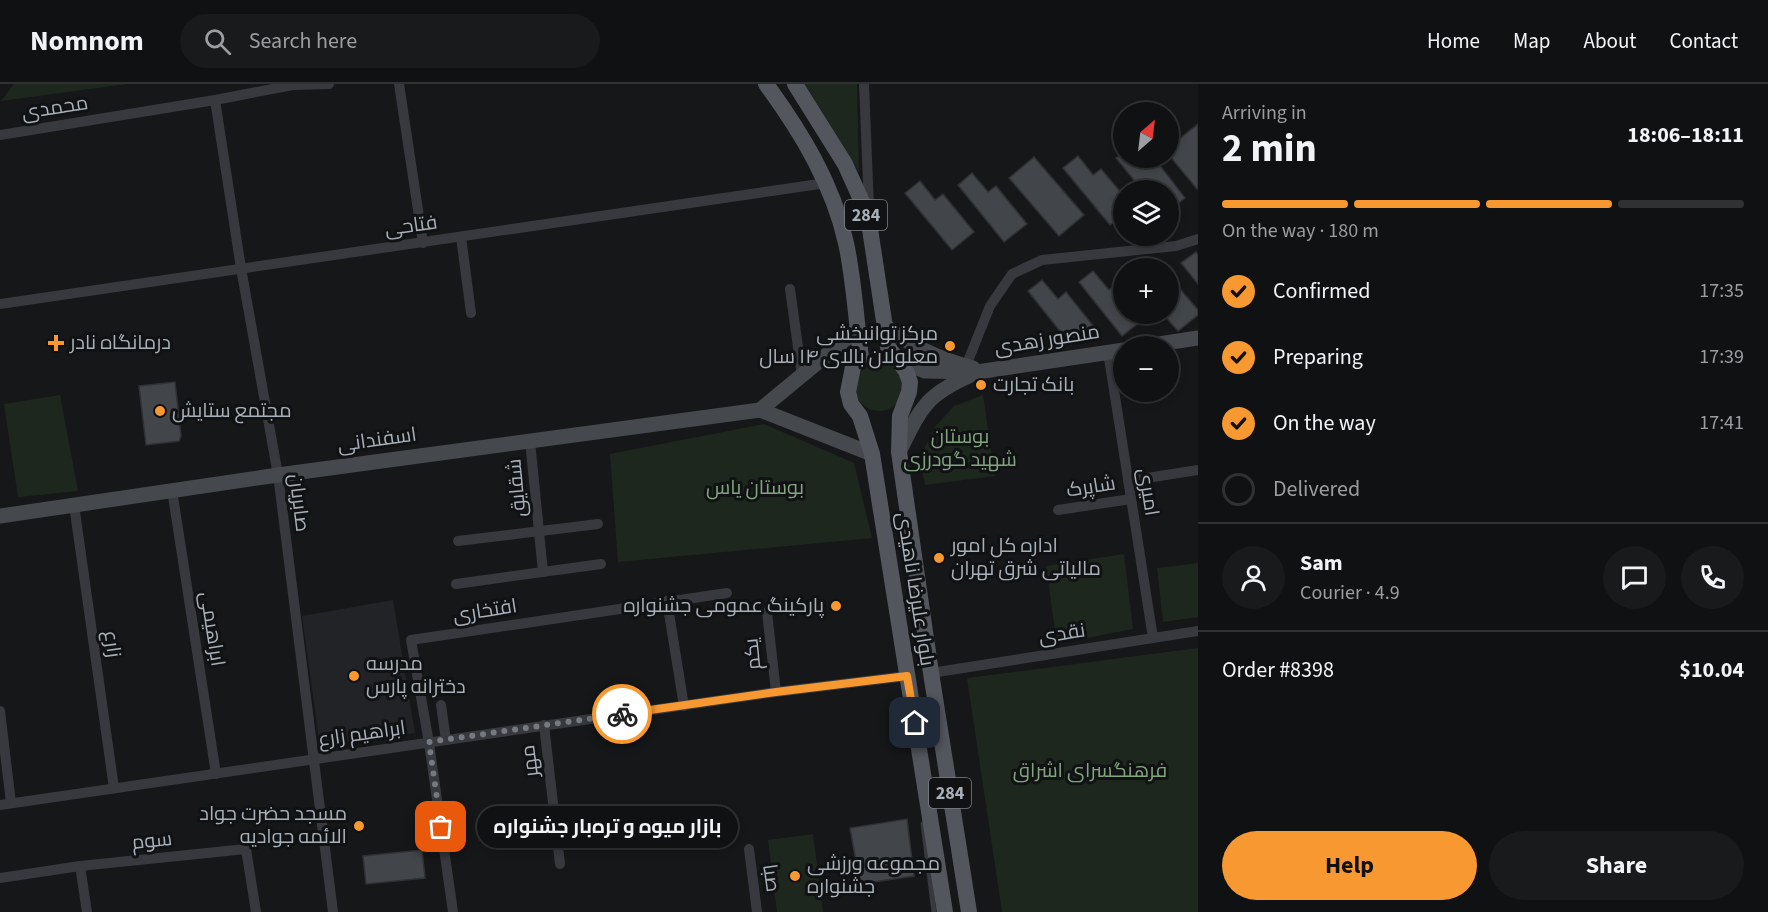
<!DOCTYPE html>
<meta charset="utf-8">
<style>
:root{--surface:#101113;--page:#191a1c;--text:#f1f3f6;--muted:#9c9da0;--line:#303133;--accent:#f79930}
body{margin:0;font-family:"Source Sans 3",Cairo,sans-serif;background:var(--page);color:var(--text);height:100vh;display:flex;flex-direction:column;font-size:22px;white-space:nowrap}
*{box-sizing:border-box;margin:0}
p{font-size:20px;color:var(--muted)}
.icon{flex:none;width:33px;height:33px;fill:none;stroke:currentColor;stroke-width:2;stroke-linecap:round;stroke-linejoin:round}
.map{position:relative;flex:1;overflow:hidden}
.details{display:flex;flex-direction:column;background:var(--surface);width:570px}
.details>*{flex:none}
.needle{width:39px;rotate:28deg}
.controls{position:absolute;left:1113px;top:18px;display:grid;gap:12px}
.controls a{display:grid;place-items:center;width:66px;height:66px;border-radius:50%;background:var(--surface);box-shadow:0 3px 9px #0003,0 0 0 2px var(--line);font-size:30px}
.pin{position:absolute;display:grid;place-items:center;width:51px;height:51px;color:#fff;margin:-26px;border-radius:12px;box-shadow:0 3px 9px #0006}
.courier{position:absolute;display:grid;place-items:center;width:60px;height:60px;margin:-30px;border:4px solid #f79930;border-radius:50%;background:#fff;color:#222;box-shadow:0 2px 8px #0007}
.bubble{position:absolute;height:42px;border-radius:21px;background:var(--surface);box-shadow:0 3px 9px #0003,0 0 0 2px var(--line);font-size:20px;font-weight:700;line-height:42px;text-align:center}
.overview em{font-style:normal;font-weight:700}
.overview div{display:flex;flex-direction:column-reverse}
.overview{display:flex;align-items:center;justify-content:space-between;height:102px;padding:0 24px}
h1{font-size:39px;font-weight:700;line-height:45px}
.bar{display:grid;grid-template-columns:repeat(4,1fr);gap:9px 6px;align-content:center;height:72px;padding:0 24px}
.bar i{height:8px;border-radius:4px;background:var(--line)}
.bar .active{background:var(--accent)}
.bar p{grid-column:span 4}
.line{display:flex;align-items:center;gap:15px;padding:0 24px;border-top:2px solid var(--line)}
.line div{flex:1}
.round{display:grid;place-items:center;flex:none;width:63px;height:63px;border-radius:32px;background:var(--page)}
ol{padding:0 24px;list-style:none}
li{display:flex;align-items:center;gap:18px;height:66px}
li p{margin-inline-start:auto}
li .icon{padding:6px;border-radius:50%;background:var(--accent);color:#111;stroke-width:4}
li:last-child{color:var(--muted)}
li i{width:33px;height:33px;border:3px solid var(--line);border-radius:50%}
.button{display:flex;gap:12px;margin-top:auto;padding:12px 24px}
.button a{flex:1;height:69px;border-radius:36px;background:var(--accent);color:#111;font-size:24px;font-weight:700;line-height:69px;text-align:center}
.button a+a{background:var(--page);color:var(--text)}
header{display:flex;align-items:center;gap:36px;box-sizing:border-box;height:84px;padding:0 30px;background:var(--surface);border-bottom:2px solid var(--line)}
header strong{font-size:28px}
nav{display:flex;gap:33px;margin-inline-start:auto;font-size:21px}
.search{width:420px;height:54px;background:var(--page);display:flex;align-items:center;gap:15px;box-sizing:border-box;padding:0 21px;border-radius:33px;color:var(--muted);font-size:22px}
main{display:flex;flex:1;min-height:0}
.map>svg:first-child{display:block}
.built{fill:#222326}
.green{fill:#1e271e}
.building{fill:#424549;stroke:#303135;stroke-width:1.5}
.lines{fill:none;stroke-linecap:round;stroke-linejoin:round}
.service{stroke:#37393e;stroke-width:5}
.minor{stroke:#37393e;stroke-width:10}
.secondary{stroke:#45494e;stroke-width:15}
.primary{stroke:#53575d;stroke-width:16}
.done{stroke:#757a81;stroke-width:6;stroke-dasharray:0 10.8}
.route{stroke:#f79930;stroke-width:8}
.poi-dot{fill:#f79930;stroke:#111214;stroke-width:2}
.labels{text-anchor:middle;dominant-baseline:central;stroke-width:6;stroke-linejoin:round;paint-order:stroke}
.shield{fill:#111214;stroke:#7b8188;stroke-width:1.5}
.shield-label{font-size:18px;font-weight:bold;fill:#a8b0b9}
.street-label{font-size:20px;fill:#a8b0b9;stroke:#111214}
.poi-label{font-size:20px;fill:#a8b0b9;stroke:#111214;text-anchor:start}
.park-label{font-size:20px;fill:#82a47f;stroke:#111214}
</style>
<header>
<strong>Nomnom</strong>
<div class="search"><svg class="icon" aria-label="search" viewBox="0 0 24 24"><circle cx="10" cy="10" r="6"/><path d="M15 15l6 6"/></svg>Search here</div>
<nav><a>Home</a><a>Map</a><a>About</a><a>Contact</a></nav>
</header>
<main>
<div class="map">
<svg width="1198" height="828" viewBox="0 0 1198 828">
<rect width="100%" height="100%" fill="#161719"/>
<path class="built" d="M393,516L415,649L320,662L302,532Z"/>
<g class="green">
<path d="M14,0H127L1,17Z"/>
<path d="M805,0H857L859,88Z"/>
<circle cx="879" cy="303" r="24"/>
<path d="M60,311L78,407L18,413L4,320Z"/>
<path d="M983,311L995,392L925,401L920,374L935,343L954,322Z"/>
<path d="M764,340L854,379L872,454L618,478L610,370Z"/>
<path d="M1124,470L1133,545L1057,560L1046,482Z"/>
<path d="M1198,479V533L1163,538L1157,484Z"/>
<path d="M1198,564V828H1002L967,594Z"/>
<path d="M813,750L823,828H777L768,756Z"/>
</g>
<g class="building">
<path d="M1198,40V104L1197,105L1168,70V64Z"/>
<path d="M1124,69V74H1140L1146,82L1155,75L1185,114L1168,127V106H1142L1116,74Z"/>
<path d="M1078,72L1093,91L1101,85L1124,112V130L1110,141L1063,84Z"/>
<path d="M1034,73L1084,131L1059,152L1009,94Z"/>
<path d="M972,89L988,108L996,102L1027,140L1004,158L958,101Z"/>
<path d="M920,97L935,116L943,110L974,148L952,166L905,109Z"/>
<path d="M1196,168L1198,171V200L1181,179Z"/>
<path d="M1093,187L1109,206L1117,199L1124,207V230H1141L1145,234L1122,252L1079,198Z"/>
<path d="M1168,191L1198,226V231L1178,247L1163,230H1168Z"/>
<path d="M1042,196L1058,215L1066,208L1094,243L1071,261L1028,207Z"/>
<path d="M175,298L181,352L179,357L146,361L139,302Z"/>
<path d="M907,735L914,792L860,800L850,744Z"/>
<path d="M422,766L425,794L366,800L363,772Z"/>
</g>
<g class="lines">
<path class="service" d="M923,740L934,828"/>
<g class="minor">
<path d="M399,0L423,159"/>
<path d="M864,0L869,124"/>
<path d="M215,16L241,184L278,391L333,828"/>
<path d="M0,51L215,16L293,1L329,0"/>
<path d="M461,153L471,229"/>
<path d="M790,205L802,292"/>
<path d="M0,220L826,99"/>
<path d="M1108,268L1153,554"/>
<path d="M966,282L990,222L1012,190L1042,176L1176,162L1198,155"/>
<path d="M530,357L543,488"/>
<path d="M1128,397L1198,386"/>
<path d="M172,406L216,690"/>
<path d="M74,421L114,704"/>
<path d="M1058,426L1131,415"/>
<path d="M458,457L598,440"/>
<path d="M456,500L601,480"/>
<path d="M667,517L684,622"/>
<path d="M767,528L776,608"/>
<path d="M931,589L1198,547"/>
<path d="M441,621L446,656"/>
<path d="M0,627L11,719"/>
<path d="M544,641L560,780"/>
<path d="M0,721L776,608L907,592"/>
<path d="M749,765L757,828"/>
<path d="M80,782L87,828"/>
<path d="M0,794L80,782L246,765L256,828"/>
<path d="M453,828L429,659L411,556L727,509"/>
</g>
<g class="secondary">
<path d="M884,241C913,263 938,275 973,284"/>
<path d="M1146,262L1198,254"/>
<path d="M897,276L925,287L977,288L1124,266"/>
<path d="M760,326L858,245"/>
<path d="M899,368C920,326 924,312 969,292"/>
<path d="M0,432L278,391L760,326L872,370"/>
</g>
<g class="primary">
<path d="M766,0C801,48 833,100 846,159C854,196 856,235 861,273L853,283L848,308L851,320L860,332L872,370L945,828"/>
<path d="M795,0L845,80L863,120L870,145L888,263L906,287L910,298L909,308L900,332L899,368L931,589L969,828"/>
</g>
</g>
<g class="lines">
<path class="done" d="M441,743L429,658L622,630"/>
<path class="route" d="M622,630L776,608L907,592L915,639"/>
</g>
<g class="poi-dot">
<path d="M53 250h6v6h6v6h-6v6h-6v-6h-6v-6h6z"/>
<circle cx="950" cy="262" r="6"/>
<circle cx="981" cy="301" r="6"/>
<circle cx="160" cy="327" r="6"/>
<circle cx="939" cy="474" r="6"/>
<circle cx="836" cy="522" r="6"/>
<circle cx="354" cy="592" r="6"/>
<circle cx="359" cy="742" r="6"/>
<circle cx="795" cy="792" r="6"/>
</g>
<g class="labels">
<g class="shield">
<rect x="845" y="116" width="42" height="30" rx="4.5"/>
<rect x="929" y="694" width="42" height="30" rx="4.5"/>
</g>
<g class="shield-label">
<text x="866" y="131">284</text>
<text x="950" y="709">284</text>
</g>
<g class="street-label">
<text transform="translate(55 24) rotate(-9)">محمدی</text>
<text transform="translate(411 142) rotate(-8)">فتاحی</text>
<text transform="translate(1047 256) rotate(-9)">منصور زهدی</text>
<text transform="translate(377 356) rotate(-8)">اسفندانی</text>
<text transform="translate(1091 403) rotate(-9)">شاپرک</text>
<text transform="translate(517 404) rotate(-95)">شقایق</text>
<text transform="translate(1148 408) rotate(81)">امیری</text>
<text transform="translate(299 419) rotate(83)">صابریان</text>
<text transform="translate(915 505) rotate(81)">بلوار علیرضا ناهیدی</text>
<text transform="translate(485 527) rotate(-9)">افتخاری</text>
<text transform="translate(212 545) rotate(81)">ابراهیمی</text>
<text transform="translate(1062 550) rotate(-9)">نقدی</text>
<text transform="translate(112 560) rotate(82)">زارع</text>
<text transform="translate(753 570) rotate(-96)">یکم</text>
<text transform="translate(362 650) rotate(-8)">ابراهیم زارع</text>
<text transform="translate(530 677) rotate(-97)">مهر</text>
<text transform="translate(152 757) rotate(-6)">سوم</text>
<text transform="translate(771 794) rotate(82)">صبا</text>
</g>
<g class="poi-label">
<text x="938" y="250" text-anchor="end">مرکز توانبخشی<tspan x="938" dy="23">معلولان بالای ۱۴ سال</tspan></text>
<text x="70" y="259">درمانگاه نادر</text>
<text x="993" y="301">بانک تجارت</text>
<text x="172" y="327">مجتمع ستایش</text>
<text x="951" y="462">اداره کل امور<tspan x="951" dy="23">مالیاتی شرق تهران</tspan></text>
<text x="824" y="522" text-anchor="end">پارکینگ عمومی جشنواره</text>
<text x="366" y="580">مدرسه<tspan x="366" dy="23">دخترانه پارس</tspan></text>
<text x="347" y="730" text-anchor="end">مسجد حضرت جواد<tspan x="347" dy="23">الائمه جوادیه</tspan></text>
<text x="807" y="780">مجموعه ورزشی<tspan x="807" dy="23">جشنواره</tspan></text>
</g>
<g class="park-label">
<text x="960" y="353">بوستان<tspan x="960" dy="23">شهید گودرزی</tspan></text>
<text x="755" y="404">بوستان یاس</text>
<text x="1090" y="687">فرهنگسرای اشراق</text>
</g>
</g>
</svg>
<div class="controls">
<a><svg class="needle" viewBox="-14 -14 28 28"><path d="M0-13l5 13h-10z" fill="#e53935"/><path d="M0 13l5-13h-10z" fill="#9c9da0"/></svg></a>
<a><svg class="icon" aria-label="layers" viewBox="0 0 24 24"><path d="M12 4l9 5-9 5-9-5zM3 14l9 5 9-5"/></svg></a>
<a>+</a>
<a>−</a>
</div>
<div class="pin" style="left:441px;top:743px;background:#ea580c"><svg class="icon" aria-label="bag" viewBox="0 0 24 24"><path d="M5 8h14l-1 12H6zM9 8a3 3 0 0 1 6 0"/></svg></div>
<div class="pin" style="left:915px;top:639px;background:#1f2937"><svg class="icon" aria-label="home" viewBox="0 0 24 24"><path d="M3 11l9-7 9 7M6 9v11h12V9"/></svg></div>
<div class="courier" style="left:622px;top:630px"><svg class="icon" aria-label="bike" viewBox="0 0 24 24"><circle cx="6" cy="16" r="4"/><circle cx="18" cy="16" r="4"/><path d="M6 16l4-8h5l3 8M10 8l3 8H6M13 5h3"/></svg></div>
<div class="bubble" style="left:477px;top:722px;width:261px">بازار میوه و تره‌بار جشنواره</div>
</div>
<section class="details">
<div class="overview"><div><h1>2 min</h1><p>Arriving in</p></div><em>18:06–18:11</em></div>
<div class="bar"><i class="active"></i><i class="active"></i><i class="active"></i><i></i><p>On the way · 180 m</p></div>
<ol>
<li><svg class="icon" aria-label="check" viewBox="0 0 24 24"><path d="M5 12l5 5 9-10"/></svg>Confirmed<p>17:35</p></li>
<li><svg class="icon" aria-label="check" viewBox="0 0 24 24"><path d="M5 12l5 5 9-10"/></svg>Preparing<p>17:39</p></li>
<li><svg class="icon" aria-label="check" viewBox="0 0 24 24"><path d="M5 12l5 5 9-10"/></svg>On the way<p>17:41</p></li>
<li><i></i>Delivered</li>
</ol>
<div class="line" style="height:108px"><a class="round"><svg class="icon" aria-label="person" viewBox="0 0 24 24"><circle cx="12" cy="8" r="4"/><path d="M4 21q1-7 8-7t8 7"/></svg></a><div><b>Sam</b><p>Courier · 4.9</p></div><a class="round"><svg class="icon" aria-label="chat" viewBox="0 0 24 24"><path d="M4 5h16v11H9l-5 4z"/></svg></a><a class="round"><svg class="icon" aria-label="phone" viewBox="0 0 24 24"><path d="M5 4h4l2 5-3 2q2 4 5 5l2-3 5 2v4C11 20 4 13 5 4z"/></svg></a></div>
<div class="line" style="height:78px"><div>Order #8398</div><b>$10.04</b></div>
<div class="button"><a>Help</a><a>Share</a></div>
</section>
</main>
